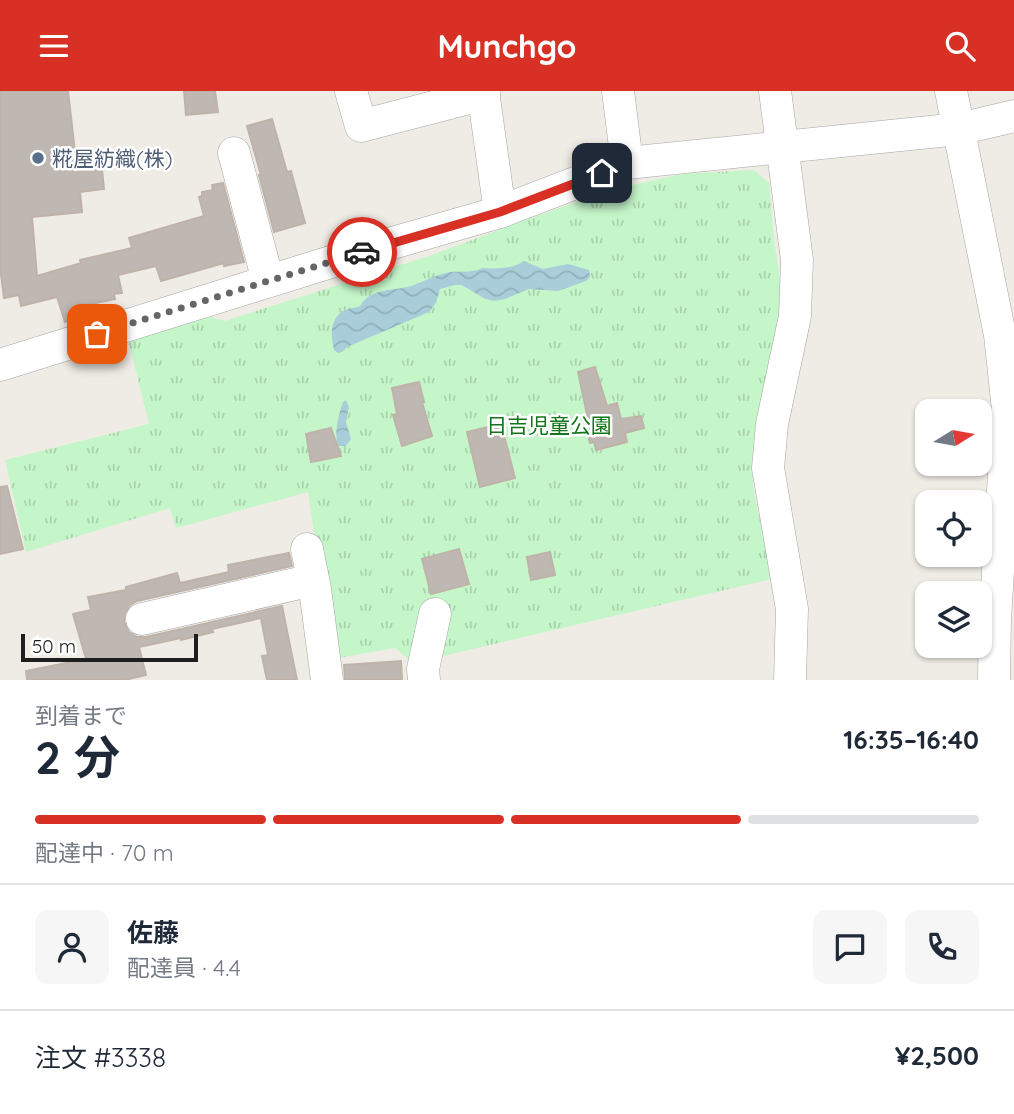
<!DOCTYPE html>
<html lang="ja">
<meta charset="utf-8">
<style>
:root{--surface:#fff;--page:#f6f6f7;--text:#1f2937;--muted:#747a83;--line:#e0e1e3;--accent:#d93025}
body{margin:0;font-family:Quicksand,"Noto Sans JP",sans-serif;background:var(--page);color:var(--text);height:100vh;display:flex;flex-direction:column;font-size:26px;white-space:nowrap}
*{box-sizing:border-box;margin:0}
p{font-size:23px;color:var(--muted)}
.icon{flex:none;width:38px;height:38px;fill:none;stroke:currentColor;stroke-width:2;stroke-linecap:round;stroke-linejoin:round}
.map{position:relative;height:589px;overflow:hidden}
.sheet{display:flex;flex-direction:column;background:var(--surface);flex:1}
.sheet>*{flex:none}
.needle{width:46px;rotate:79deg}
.buttons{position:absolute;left:915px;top:308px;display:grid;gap:14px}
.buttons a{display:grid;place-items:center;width:77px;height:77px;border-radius:14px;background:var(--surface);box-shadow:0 2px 5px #0004;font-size:35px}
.scale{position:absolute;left:21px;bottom:18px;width:177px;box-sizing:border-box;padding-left:7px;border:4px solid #1e1e1e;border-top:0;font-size:19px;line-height:24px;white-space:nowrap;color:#1e1e1e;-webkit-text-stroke:5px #fff;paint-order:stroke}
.pin{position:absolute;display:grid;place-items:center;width:60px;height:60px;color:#fff;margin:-30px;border-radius:14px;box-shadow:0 4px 10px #0006}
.courier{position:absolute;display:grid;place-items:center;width:70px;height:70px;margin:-35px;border:5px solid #d93025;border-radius:50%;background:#fff;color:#222;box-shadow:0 2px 9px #0007}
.overview em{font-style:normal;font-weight:700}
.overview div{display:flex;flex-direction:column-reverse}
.overview{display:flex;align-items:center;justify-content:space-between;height:119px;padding:0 35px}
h1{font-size:46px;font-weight:700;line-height:52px}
.bar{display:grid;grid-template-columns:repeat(4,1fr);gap:10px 7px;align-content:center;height:84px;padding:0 35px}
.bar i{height:9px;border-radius:5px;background:var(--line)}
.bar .current{background:var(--accent)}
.bar p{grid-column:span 4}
.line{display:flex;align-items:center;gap:18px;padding:0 35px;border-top:2px solid var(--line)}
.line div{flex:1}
.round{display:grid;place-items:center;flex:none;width:74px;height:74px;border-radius:14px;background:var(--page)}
header{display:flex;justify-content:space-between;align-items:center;height:91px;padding:0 35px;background:var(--accent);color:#fff;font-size:32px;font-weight:700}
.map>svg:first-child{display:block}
.park{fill:url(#park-tufts)}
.water{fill:url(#water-waves)}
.building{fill:#bfb8b2;stroke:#bfb3a9;stroke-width:2}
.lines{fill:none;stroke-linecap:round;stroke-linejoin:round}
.minor-casing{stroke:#a5a5a5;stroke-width:33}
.minor{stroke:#fff;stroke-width:32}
.done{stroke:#676664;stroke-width:7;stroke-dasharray:0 12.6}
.route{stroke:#d93025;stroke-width:9}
.service-dot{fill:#5c6f8a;stroke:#fff;stroke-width:2.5}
.labels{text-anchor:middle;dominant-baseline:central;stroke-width:5;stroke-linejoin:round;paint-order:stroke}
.service-label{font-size:21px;fill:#4e5e75;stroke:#fff;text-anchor:start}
.park-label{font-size:21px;fill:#13761b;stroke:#fff}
</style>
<header><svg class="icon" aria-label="menu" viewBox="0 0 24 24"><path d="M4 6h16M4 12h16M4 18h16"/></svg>Munchgo<svg class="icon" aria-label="search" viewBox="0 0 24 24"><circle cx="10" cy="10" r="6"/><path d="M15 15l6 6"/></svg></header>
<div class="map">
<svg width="1014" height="589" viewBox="0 0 1014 589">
<defs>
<pattern id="park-tufts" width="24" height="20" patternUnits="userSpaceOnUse" patternTransform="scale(1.75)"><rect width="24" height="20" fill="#c5f6c9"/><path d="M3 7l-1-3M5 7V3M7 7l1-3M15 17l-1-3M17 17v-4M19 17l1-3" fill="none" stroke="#a9d2ac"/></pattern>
<pattern id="water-waves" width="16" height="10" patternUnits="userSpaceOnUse" patternTransform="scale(1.75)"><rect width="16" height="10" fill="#a9ced9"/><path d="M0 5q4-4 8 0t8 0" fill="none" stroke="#91b0ba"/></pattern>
</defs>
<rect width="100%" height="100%" fill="#efece5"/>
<path class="park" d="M754,79L769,92L774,148L783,208L756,341L753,396L772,488L413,572L395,557L332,568L308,401L176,437L170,417L26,461L5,369L149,333L128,248L201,223L225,230L432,164L525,129L614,98L682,83Z"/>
<g class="water">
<path d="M524,170L543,178L568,173L589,179L590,186L586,190L558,200L529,198L505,208L494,210L485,208L462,194H455L440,198L436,212L429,221L347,256L342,261L338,262L334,259C331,246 329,229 343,220C347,218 355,217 360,215C372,195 395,201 414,194C427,189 437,183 451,181C462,180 473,182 483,177C496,178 512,178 524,170Z"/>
<path d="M346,309L349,316L346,331L351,348L346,355H338C334,339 338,326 343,311Z"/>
</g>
<g class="building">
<path d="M0,0H68L75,61L100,58L104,98L80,101L82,121L32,126L37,185L81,172L80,169L132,157L129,147L204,125L199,106L202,105V101L213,99L212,94L223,92L244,171L224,175V172L161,190L156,175L118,184L122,202L114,203L115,208L82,215L85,224L65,231L57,206L21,215L19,204L4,207L0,176Z"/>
<path d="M184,0H215L218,21L186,24Z"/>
<path d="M272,28L287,81L291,80L305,132L274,141L259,84H261L247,35Z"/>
<path d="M595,276L607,315L617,312L621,328L641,325L644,337L625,342L627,351L596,359L594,351L590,352L585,333H589L578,281Z"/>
<path d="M419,291L424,311H422L432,345L402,355L393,324L397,323L392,297Z"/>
<path d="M501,333L515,387L480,396L467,341Z"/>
<path d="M331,337L341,365L311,371L306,343Z"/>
<path d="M7,395L23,458L0,463V396Z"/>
<path d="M459,458L469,493L431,503L422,468Z"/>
<path d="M550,461L555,484L531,489L527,466Z"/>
<path d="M289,462L292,475L137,510L130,514L125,522L124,531L129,541L137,546H146L282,515L297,589H267L262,565L268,564L261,527L212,538L213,541L181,549V547L139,556L146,584L125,589H27L26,580L86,568L73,523L91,519L88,506L126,499V496L177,482L180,492L229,481L228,474Z"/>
<path d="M401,570L402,589H345L344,574Z"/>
</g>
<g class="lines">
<g class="minor-casing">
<g id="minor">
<path d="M351,0L361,35L484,3"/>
<path d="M483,0L500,121"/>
<path d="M618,0L627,72"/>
<path d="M775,0L797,169L795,225L772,333L768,377L792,518L790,589"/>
<path d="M951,0L1000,244L1008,319L995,528L994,589"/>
<path d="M234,62L268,190"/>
<path d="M0,274L382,155L500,121L627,72L959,38L1014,25"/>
<path d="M307,458L315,498L327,589"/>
<path d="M142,528L313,489"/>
<path d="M424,589L423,578L435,523"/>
</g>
</g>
<use href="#minor" class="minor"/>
</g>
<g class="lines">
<path class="done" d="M97,243L362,161"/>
<path class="route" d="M362,161L500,121L602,82"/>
</g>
<circle class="service-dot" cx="38" cy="67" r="7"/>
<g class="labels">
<g class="service-label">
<text x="52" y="67">糀屋紡織(株)</text>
</g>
<g class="park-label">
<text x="549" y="334">日吉児童公園</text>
</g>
</g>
</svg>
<div class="buttons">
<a><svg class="needle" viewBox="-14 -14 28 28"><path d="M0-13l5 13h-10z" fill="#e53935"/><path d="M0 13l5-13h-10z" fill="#747a83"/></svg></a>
<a><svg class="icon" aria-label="locate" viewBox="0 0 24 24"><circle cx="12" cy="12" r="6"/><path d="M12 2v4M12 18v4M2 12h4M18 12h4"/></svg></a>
<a><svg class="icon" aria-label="layers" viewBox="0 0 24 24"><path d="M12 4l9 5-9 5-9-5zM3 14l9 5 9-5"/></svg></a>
</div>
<div class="scale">50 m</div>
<div class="pin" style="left:97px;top:243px;background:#ea580c"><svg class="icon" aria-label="bag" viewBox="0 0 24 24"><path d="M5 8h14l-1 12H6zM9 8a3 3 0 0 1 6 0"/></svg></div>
<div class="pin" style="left:602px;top:82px;background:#1f2937"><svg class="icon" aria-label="home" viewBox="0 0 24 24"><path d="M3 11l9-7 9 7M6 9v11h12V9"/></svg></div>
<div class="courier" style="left:362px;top:161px"><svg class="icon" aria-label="car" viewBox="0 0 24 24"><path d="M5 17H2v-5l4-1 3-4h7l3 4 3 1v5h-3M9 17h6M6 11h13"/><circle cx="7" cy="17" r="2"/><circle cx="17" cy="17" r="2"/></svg></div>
</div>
<section class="sheet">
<div class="overview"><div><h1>2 分</h1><p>到着まで</p></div><em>16:35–16:40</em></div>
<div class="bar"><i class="current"></i><i class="current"></i><i class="current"></i><i></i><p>配達中 · 70 m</p></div>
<div class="line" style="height:126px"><a class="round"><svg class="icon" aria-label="person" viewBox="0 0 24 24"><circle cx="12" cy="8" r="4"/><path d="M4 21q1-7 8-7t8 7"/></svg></a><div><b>佐藤</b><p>配達員 · 4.4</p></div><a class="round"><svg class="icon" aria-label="chat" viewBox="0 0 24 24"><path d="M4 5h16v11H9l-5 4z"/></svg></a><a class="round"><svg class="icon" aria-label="phone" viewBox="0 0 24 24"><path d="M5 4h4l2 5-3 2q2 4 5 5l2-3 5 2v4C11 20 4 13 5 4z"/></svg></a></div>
<div class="line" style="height:91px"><div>注文 #3338</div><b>¥2,500</b></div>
</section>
